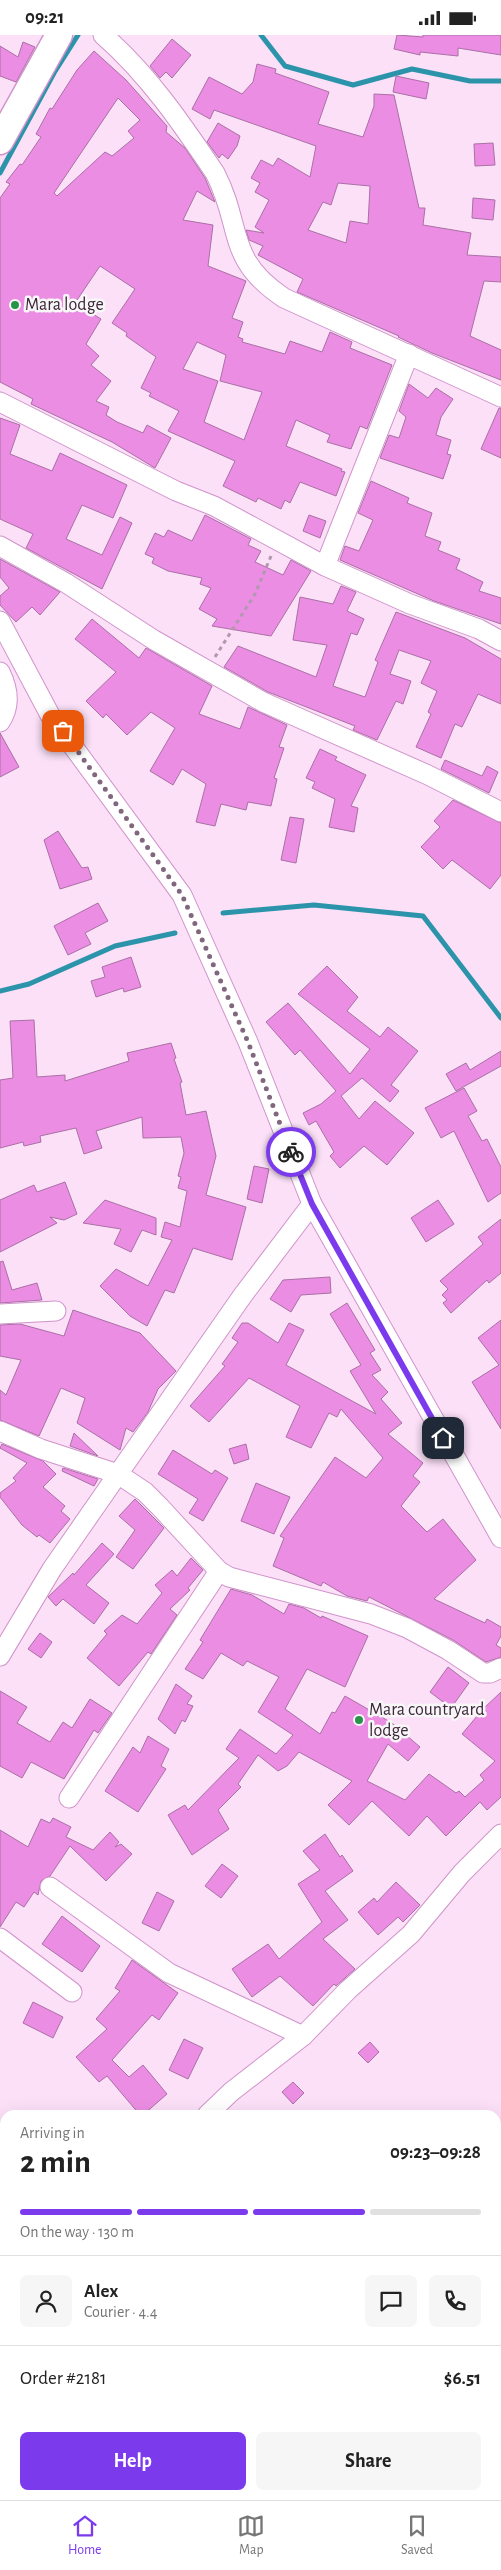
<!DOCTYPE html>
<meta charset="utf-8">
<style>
:root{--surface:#fff;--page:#f6f6f6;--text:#222;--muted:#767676;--line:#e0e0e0;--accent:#7c3aed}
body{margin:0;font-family:"Alegreya Sans",sans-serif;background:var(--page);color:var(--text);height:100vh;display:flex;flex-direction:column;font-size:19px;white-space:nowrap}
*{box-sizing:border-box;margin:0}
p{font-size:16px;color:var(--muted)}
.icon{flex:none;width:28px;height:28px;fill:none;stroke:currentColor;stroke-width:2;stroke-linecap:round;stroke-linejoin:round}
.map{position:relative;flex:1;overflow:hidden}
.details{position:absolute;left:0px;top:2075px;width:501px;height:390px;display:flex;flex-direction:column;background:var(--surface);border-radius:15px 15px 0 0;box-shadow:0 5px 20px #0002}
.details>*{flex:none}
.pin{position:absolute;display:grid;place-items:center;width:42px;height:42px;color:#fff;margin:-21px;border-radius:10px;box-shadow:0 2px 8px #0006}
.courier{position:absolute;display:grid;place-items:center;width:50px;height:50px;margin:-25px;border:4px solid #7c3aed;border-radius:50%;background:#fff;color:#222;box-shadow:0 1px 6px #0007}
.headline em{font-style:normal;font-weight:600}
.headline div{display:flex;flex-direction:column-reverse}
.headline{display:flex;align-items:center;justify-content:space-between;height:85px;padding:0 20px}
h1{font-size:32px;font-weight:600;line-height:38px}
.bar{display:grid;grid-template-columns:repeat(4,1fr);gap:8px 5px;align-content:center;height:60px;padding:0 20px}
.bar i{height:6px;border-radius:4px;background:var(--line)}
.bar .active{background:var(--accent)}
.bar p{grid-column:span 4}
.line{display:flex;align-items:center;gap:12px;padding:0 20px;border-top:1px solid var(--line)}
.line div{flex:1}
.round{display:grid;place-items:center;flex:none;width:52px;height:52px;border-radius:8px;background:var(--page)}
.primary-button{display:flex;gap:10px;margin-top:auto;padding:10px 20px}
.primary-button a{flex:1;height:58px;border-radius:8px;background:var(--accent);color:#fff;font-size:20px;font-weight:600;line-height:58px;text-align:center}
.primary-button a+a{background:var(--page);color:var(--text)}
.status{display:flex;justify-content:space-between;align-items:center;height:35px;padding:0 25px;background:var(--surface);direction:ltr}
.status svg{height:14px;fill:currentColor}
.tabs{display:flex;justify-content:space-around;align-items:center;height:70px;border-top:1px solid var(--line);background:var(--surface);font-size:14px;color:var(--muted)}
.tabs a{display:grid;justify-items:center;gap:2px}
.tabs .active{color:var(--accent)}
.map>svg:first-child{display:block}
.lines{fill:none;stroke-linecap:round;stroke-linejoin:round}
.stream{stroke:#2c94aa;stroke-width:5}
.building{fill:#eb8ee3;stroke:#aa6fa5;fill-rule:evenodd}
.street-casing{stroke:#d193cb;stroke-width:21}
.secondary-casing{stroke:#d193cb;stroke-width:29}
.path{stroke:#b298af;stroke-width:3;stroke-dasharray:4 4;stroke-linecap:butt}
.street{stroke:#fff;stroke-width:19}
.secondary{stroke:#fff;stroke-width:26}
.done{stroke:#81677d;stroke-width:5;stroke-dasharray:0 9}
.route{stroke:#7c3aed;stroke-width:6}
.poi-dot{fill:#28934b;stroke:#f7f7f7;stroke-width:2}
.labels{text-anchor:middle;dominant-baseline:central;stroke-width:5;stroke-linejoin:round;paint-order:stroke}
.poi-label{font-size:18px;fill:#3f263c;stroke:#f7f7f7;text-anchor:start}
</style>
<div class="status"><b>09:21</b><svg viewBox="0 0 49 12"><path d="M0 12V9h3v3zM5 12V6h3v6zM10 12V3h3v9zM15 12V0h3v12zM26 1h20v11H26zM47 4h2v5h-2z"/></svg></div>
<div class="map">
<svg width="501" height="2465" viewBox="0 0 501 2465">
<rect width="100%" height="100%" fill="#fbe0f7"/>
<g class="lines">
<g class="stream">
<path d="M261,0L285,31L353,50L412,34L470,46H501"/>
<path d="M0,138L54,38L78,0"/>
<path d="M223,878L314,870L423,881L501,983"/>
<path d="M0,956L29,949L115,911L175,898"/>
</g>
</g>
<g class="building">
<path d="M397,0L423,2V0H501V20L458,13V21L420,17V20L394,14Z"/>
<path d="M172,4L191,20L172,43L166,37L160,43L150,31Z"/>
<path d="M23,7L35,12L16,47L0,41V11L18,22Z"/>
<path d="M94,16L126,45L167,91L166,97L185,113L205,143L215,167L197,156L183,185L213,190L208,231L246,246L232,283L243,287L238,302L243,304L242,307L285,319L290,306L322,317L330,297L352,307L350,313L392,330L367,394L360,391L351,414L327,407L330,400L296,385L286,411L342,434L341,436L345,437L336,461L300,447L290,468L285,465L281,474L258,463L256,467L223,451L235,426L168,396L179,376L149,361L151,358L141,353L156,322L126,301L127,298L112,288L135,254L100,231L75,268L101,284L86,309L99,321L91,330L111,346L96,366L109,372L106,380L117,387L143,398L147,390L171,403L155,433L112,407L31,369L33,364L0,347V163L10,149L6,147L20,129L22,130L41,102L36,99L50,73L52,74L77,35ZM118,63L140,85L128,96L134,103L112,121L105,117L57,161L54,158ZM197,307L226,320L220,346L262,357L244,405L204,387L218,346L183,334Z"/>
<path d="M257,29L276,34L275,38L329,57L318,89L363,102L374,71V59L394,60L419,173H425L423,190L471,198L467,220L501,222V247L484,246L470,301L501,315V345L432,318L398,302L399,301L297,257L303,244L258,220L263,211L249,205L246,195L264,198L255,192L269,165L255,157L260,148L251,143L261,125L273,131L278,123L310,142L316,111L214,75L210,84L192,74L209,42L242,59L253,47ZM338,148L370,151L368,189L350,186L346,208L308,195L323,167L331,170Z"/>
<path d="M396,41L429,48L426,64L393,57Z"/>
<path d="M218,88L240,101L237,111L228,124L222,119L219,123L207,107Z"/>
<path d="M493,108L495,130L475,131L474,109Z"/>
<path d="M473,163L495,165L493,185L472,183Z"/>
<path d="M409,349L428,363L436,353L453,364L441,382L436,400L451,405L447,419L451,420L443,444L380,423L389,400L399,403L406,382L399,376Z"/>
<path d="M499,373H501V423L481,414Z"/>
<path d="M0,383L20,390L10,419L52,436L60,418L127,450L113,483L82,470L66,504L102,520L120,482L132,488L102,554L26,513L33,499L0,484Z"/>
<path d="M371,446L409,463L407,468L432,478L425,501L441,507L438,515L460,524L456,534L483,547L479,556L501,563V589L434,566L340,525L345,511L359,516L373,485L358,478Z"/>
<path d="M205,480L251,504L248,510L261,516L255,527L283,540L291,525L311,536L271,601L212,591L217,584L199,574L211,553L200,549L202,543L168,536L152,528L154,523L145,519L155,498L164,502L168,495L192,506Z"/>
<path d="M309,480L326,486L320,503L303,496Z"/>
<path d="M0,524L60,557L40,580L32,572L16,587L0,570V561L9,553L0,542Z"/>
<path d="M341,551L356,557L347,576L364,584L357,600L351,598L333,651L365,662L378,627L375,625L396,577L465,603L501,624V669L478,659L462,692L455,689L441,723L416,712L431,679L428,677L437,656L421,648L431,626L399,615L390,639L411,646L403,669L396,666L377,705L353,695L355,691L268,657L224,632L238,611L316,642L327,610L293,605L300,562L333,569Z"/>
<path d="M92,584L139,623L146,613L212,651L199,679L240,694L248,672L287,690L279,712L284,713L274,743L277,744L271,771L248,767L246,775L221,769L215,791L196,787L206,749L182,734L173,750L150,736L175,693L151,677L127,700L106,679L103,683L86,666L116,637L75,604Z"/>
<path d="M0,698L19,732L0,742Z"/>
<path d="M320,714L337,722L335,725L366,740L351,771L358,773L354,797L329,792L335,764L312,753L315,747L306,743Z"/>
<path d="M445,725L482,741L487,731L498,737L489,758L441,734Z"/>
<path d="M453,765L501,788V840L490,854L452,825L443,834L421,812L440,792L434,786Z"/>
<path d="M290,782L304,784L296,828L281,825Z"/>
<path d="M58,796L82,833L88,832L92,844L60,854L44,805Z"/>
<path d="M98,868L108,886L85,898L91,909L68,920L54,891Z"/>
<path d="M131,922L141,952L124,957L123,953L96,962L91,946L105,942L102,932Z"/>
<path d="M327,931L358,962L347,976L380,1002L388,992L418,1016L391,1050L399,1056L390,1067L362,1043L341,1061L359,1084L375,1066L414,1098L387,1130L364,1111L340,1133L330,1121L334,1117L316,1086L309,1090L303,1078L321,1069L336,1056L300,1015L295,1020L266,987L288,968L350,1039L370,1014L298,959Z"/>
<path d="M34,985L37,1042L65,1040V1046L129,1026L127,1018L171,1008L176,1023L174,1024L182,1047L180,1048L186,1080L206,1076L216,1121L206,1160L246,1172L232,1225L193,1213L174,1258L165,1255L147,1291L130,1281L100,1251L116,1234L148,1251L172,1205L161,1202L165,1187L180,1192L187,1156L178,1153L181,1142L178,1141L184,1118L181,1102L143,1103L142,1082L96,1096L102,1113L84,1119L76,1093L40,1101L41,1107L24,1111L23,1107L0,1113V1045L13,1043L10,986Z"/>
<path d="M501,1016V1031L456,1056L446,1039L466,1028L470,1035Z"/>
<path d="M464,1053L477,1076L468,1081L482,1106L487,1104L501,1132V1158L488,1167L454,1096L441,1103L425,1073Z"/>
<path d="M254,1131L269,1134L262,1168L247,1164Z"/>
<path d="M65,1147L77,1179L64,1185L50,1182L57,1188L0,1217V1165L34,1150L37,1157Z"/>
<path d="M105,1165L156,1183V1200L142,1195L131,1217L114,1209L121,1194L83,1188Z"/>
<path d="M438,1165L454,1189L426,1207L411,1183Z"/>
<path d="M501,1184V1238L489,1248L487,1245L451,1278L443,1268L447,1265L442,1260L448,1254L440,1246L483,1209L478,1202Z"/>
<path d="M3,1226L12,1255L37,1248L42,1265L0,1268V1227Z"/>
<path d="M330,1242L331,1258L301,1260L291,1277L270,1264L283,1245Z"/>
<path d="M347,1268L375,1315L370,1318L381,1335L372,1340L388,1357L381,1364L402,1388L388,1399L423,1428L413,1441L420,1447L401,1471L427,1497L443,1484L476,1525L434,1564L485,1588L487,1584L501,1592V1601L496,1610L501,1613V1622L486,1627L453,1605L369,1562L367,1566L347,1561L323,1547L321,1551L273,1531L284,1503L280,1501L335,1422L366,1443L383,1423L341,1374L337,1382L329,1378L311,1413L286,1402L300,1371L249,1343L209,1387L190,1371L225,1331L222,1329L238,1307L232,1303L242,1288H248L278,1308L289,1288L304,1295L286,1330L376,1379L350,1336L361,1330L330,1279Z"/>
<path d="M73,1275L140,1298L176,1336L158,1354L148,1377L133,1397L126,1393L120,1415L77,1388L85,1363L61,1353L39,1401L0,1385V1355L6,1360L21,1325L0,1321V1290L20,1289L64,1301Z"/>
<path d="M501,1285V1394L472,1347L499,1330L478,1303Z"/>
<path d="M74,1398L98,1421L70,1411Z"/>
<path d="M2,1409L43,1426L56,1439L43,1452L65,1471L61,1476L70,1484L50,1508L39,1500L37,1502L22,1490L0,1462V1458L16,1446L13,1443L27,1428L0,1413Z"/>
<path d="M246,1409L249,1424L234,1429L229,1414Z"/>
<path d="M173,1415L212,1439L215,1435L228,1443L203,1486L189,1478L198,1464L158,1439Z"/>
<path d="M63,1433L98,1444L94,1451L62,1436Z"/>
<path d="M256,1448L290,1462L274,1499L241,1486Z"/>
<path d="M135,1464L164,1493L133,1534L116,1522L135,1495L119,1481Z"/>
<path d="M102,1508L114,1519L86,1550L109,1568L94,1589L63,1564L56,1571L48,1562L73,1538L74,1540Z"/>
<path d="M191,1523L203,1535L188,1553L190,1555L170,1574L177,1580L151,1619L148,1617L119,1651L87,1623L107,1599L104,1596L122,1580L137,1589L162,1558L155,1550L172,1535L177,1541Z"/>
<path d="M231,1554L252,1560L284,1579L289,1569L304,1573L321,1583L322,1581L368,1601L345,1652L307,1634L285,1674L320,1699L332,1677L335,1678L345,1661L392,1688L420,1712L408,1726L388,1709L367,1746L405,1765L429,1739L456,1758L459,1756L465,1762L484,1745L480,1740L495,1726L462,1699L483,1674L501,1657V1762L487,1775L480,1767L446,1801L427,1781L409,1801L372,1766L349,1790L328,1770L352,1746L299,1717L287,1731L278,1736L258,1720L238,1749L241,1752L218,1775L229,1794L192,1820L168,1780L185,1770L188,1775L239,1723L226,1714L240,1694L276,1719L293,1700L258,1677L279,1642L247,1626L243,1631L221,1618L203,1644L185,1634L203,1607L200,1605Z"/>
<path d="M40,1598L52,1607L41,1623L28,1614Z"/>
<path d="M448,1632L469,1648L451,1673L430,1657Z"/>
<path d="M176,1649L192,1661L187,1669L193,1671L185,1687L182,1685L175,1699L158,1684Z"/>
<path d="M0,1656L27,1672L17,1688L50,1707L63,1687L72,1693L90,1664L112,1678L98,1698L94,1695L64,1744L31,1727L22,1743L0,1731Z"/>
<path d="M148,1701L169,1714L161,1731L166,1734L138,1777L105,1756L133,1712L140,1718Z"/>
<path d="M53,1783L71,1792L66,1802L93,1815L110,1797L119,1807L115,1812L121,1809L132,1819L106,1846L70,1811L50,1841L41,1846L38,1860L34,1857L24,1872L16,1867L0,1892V1795L28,1812L41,1784L50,1788Z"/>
<path d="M325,1799L340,1822L342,1820L353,1836L325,1856L348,1885L323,1904L355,1934L336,1951L334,1949L313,1971L280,1941L252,1962L232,1934L268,1909L279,1924L322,1887L298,1849L320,1835L303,1816Z"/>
<path d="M222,1829L238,1841L221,1863L205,1851Z"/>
<path d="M396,1847L420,1870L403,1887L398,1882L378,1900L358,1877L374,1863L377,1867Z"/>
<path d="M157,1857L174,1866L159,1896L142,1888Z"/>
<path d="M62,1881L100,1911L82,1937L42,1909Z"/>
<path d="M132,1925L178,1958L159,1985L152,1980L112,2025L129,2042L143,2030L167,2059L143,2080H140L107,2041L99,2047L76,2022L107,1994L96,1984L120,1956L115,1953Z"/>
<path d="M33,1967L63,1982L53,2003L23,1988Z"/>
<path d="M184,2004L203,2013L188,2044L169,2035Z"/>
<path d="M370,2007L379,2017L368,2028L358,2018Z"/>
<path d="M293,2047L304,2058L293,2069L282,2057Z"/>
</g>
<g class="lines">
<g class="street-casing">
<g id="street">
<path d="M103,0C148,39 182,89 215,138C243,192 225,224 284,263L501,362"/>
<path d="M0,367L176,456L214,471L325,531L410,569L479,594L501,606"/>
<path d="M0,511L66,548L154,605L263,667L428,740L501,777"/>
<path d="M325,531L409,319"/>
<path d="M0,586L50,680L182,860L248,1007L312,1169L501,1503"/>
<path d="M0,637C8,653 11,671 0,687"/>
<path d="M0,1279L56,1276"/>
<path d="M0,1396L41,1414L118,1439L145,1457L160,1472L219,1536L229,1542L371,1579L407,1593L448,1615L483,1638H490L501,1633"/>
<path d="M0,1621L52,1534L118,1439L243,1260L312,1169"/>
<path d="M69,1763L219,1536"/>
<path d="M50,1852L169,1938L303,2001"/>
<path d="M0,1903L72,1957"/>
<path d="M207,2080L231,2057L303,2001L348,1955L411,1899L462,1838L501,1799"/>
<path d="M0,2219L5,2216"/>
<path d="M391,2460L397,2465"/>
</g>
</g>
<g class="secondary-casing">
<path id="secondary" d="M0,106L59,0"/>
</g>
<path class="path" d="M215,622L255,559L271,521"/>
<use href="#street" class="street"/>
<use href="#secondary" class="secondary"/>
</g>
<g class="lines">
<path class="done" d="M63,696L182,860L248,1007L291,1117"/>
<path class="route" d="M291,1117L312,1169L443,1403"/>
</g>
<g class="poi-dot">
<circle cx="15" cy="270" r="5"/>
<circle cx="359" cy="1685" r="5"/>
</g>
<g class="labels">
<g class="poi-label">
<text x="25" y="270">Mara lodge</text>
<text x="369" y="1675">Mara countryard<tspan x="369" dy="21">lodge</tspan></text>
</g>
</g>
</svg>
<div class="pin" style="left:63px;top:696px;background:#ea580c"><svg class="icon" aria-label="bag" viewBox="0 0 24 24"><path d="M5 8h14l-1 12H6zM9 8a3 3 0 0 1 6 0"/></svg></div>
<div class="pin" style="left:443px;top:1403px;background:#1f2937"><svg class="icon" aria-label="home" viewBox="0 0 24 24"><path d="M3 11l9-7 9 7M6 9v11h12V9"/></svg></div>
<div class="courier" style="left:291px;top:1117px"><svg class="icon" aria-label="bike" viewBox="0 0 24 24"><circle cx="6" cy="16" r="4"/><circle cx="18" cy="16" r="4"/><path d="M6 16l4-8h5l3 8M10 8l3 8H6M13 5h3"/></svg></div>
<section class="details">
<div class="headline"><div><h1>2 min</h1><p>Arriving in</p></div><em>09:23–09:28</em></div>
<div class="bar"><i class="active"></i><i class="active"></i><i class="active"></i><i></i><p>On the way · 130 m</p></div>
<div class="line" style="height:90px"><a class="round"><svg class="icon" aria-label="person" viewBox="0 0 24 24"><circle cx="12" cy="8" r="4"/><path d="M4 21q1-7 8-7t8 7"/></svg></a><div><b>Alex</b><p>Courier · 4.4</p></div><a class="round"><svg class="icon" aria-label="chat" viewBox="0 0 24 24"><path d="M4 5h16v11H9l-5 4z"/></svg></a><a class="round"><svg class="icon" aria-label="phone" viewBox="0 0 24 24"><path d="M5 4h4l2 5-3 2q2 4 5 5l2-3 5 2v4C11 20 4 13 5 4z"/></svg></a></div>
<div class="line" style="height:65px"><div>Order #2181</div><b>$6.51</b></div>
<div class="primary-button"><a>Help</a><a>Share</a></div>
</section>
</div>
<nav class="tabs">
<a class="active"><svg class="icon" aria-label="home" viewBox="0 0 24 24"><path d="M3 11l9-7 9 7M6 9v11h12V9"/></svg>Home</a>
<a><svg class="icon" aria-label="map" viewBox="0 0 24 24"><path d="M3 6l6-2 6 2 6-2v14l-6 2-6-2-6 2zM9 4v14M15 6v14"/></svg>Map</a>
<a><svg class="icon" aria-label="saved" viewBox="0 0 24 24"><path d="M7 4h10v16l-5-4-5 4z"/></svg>Saved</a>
</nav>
